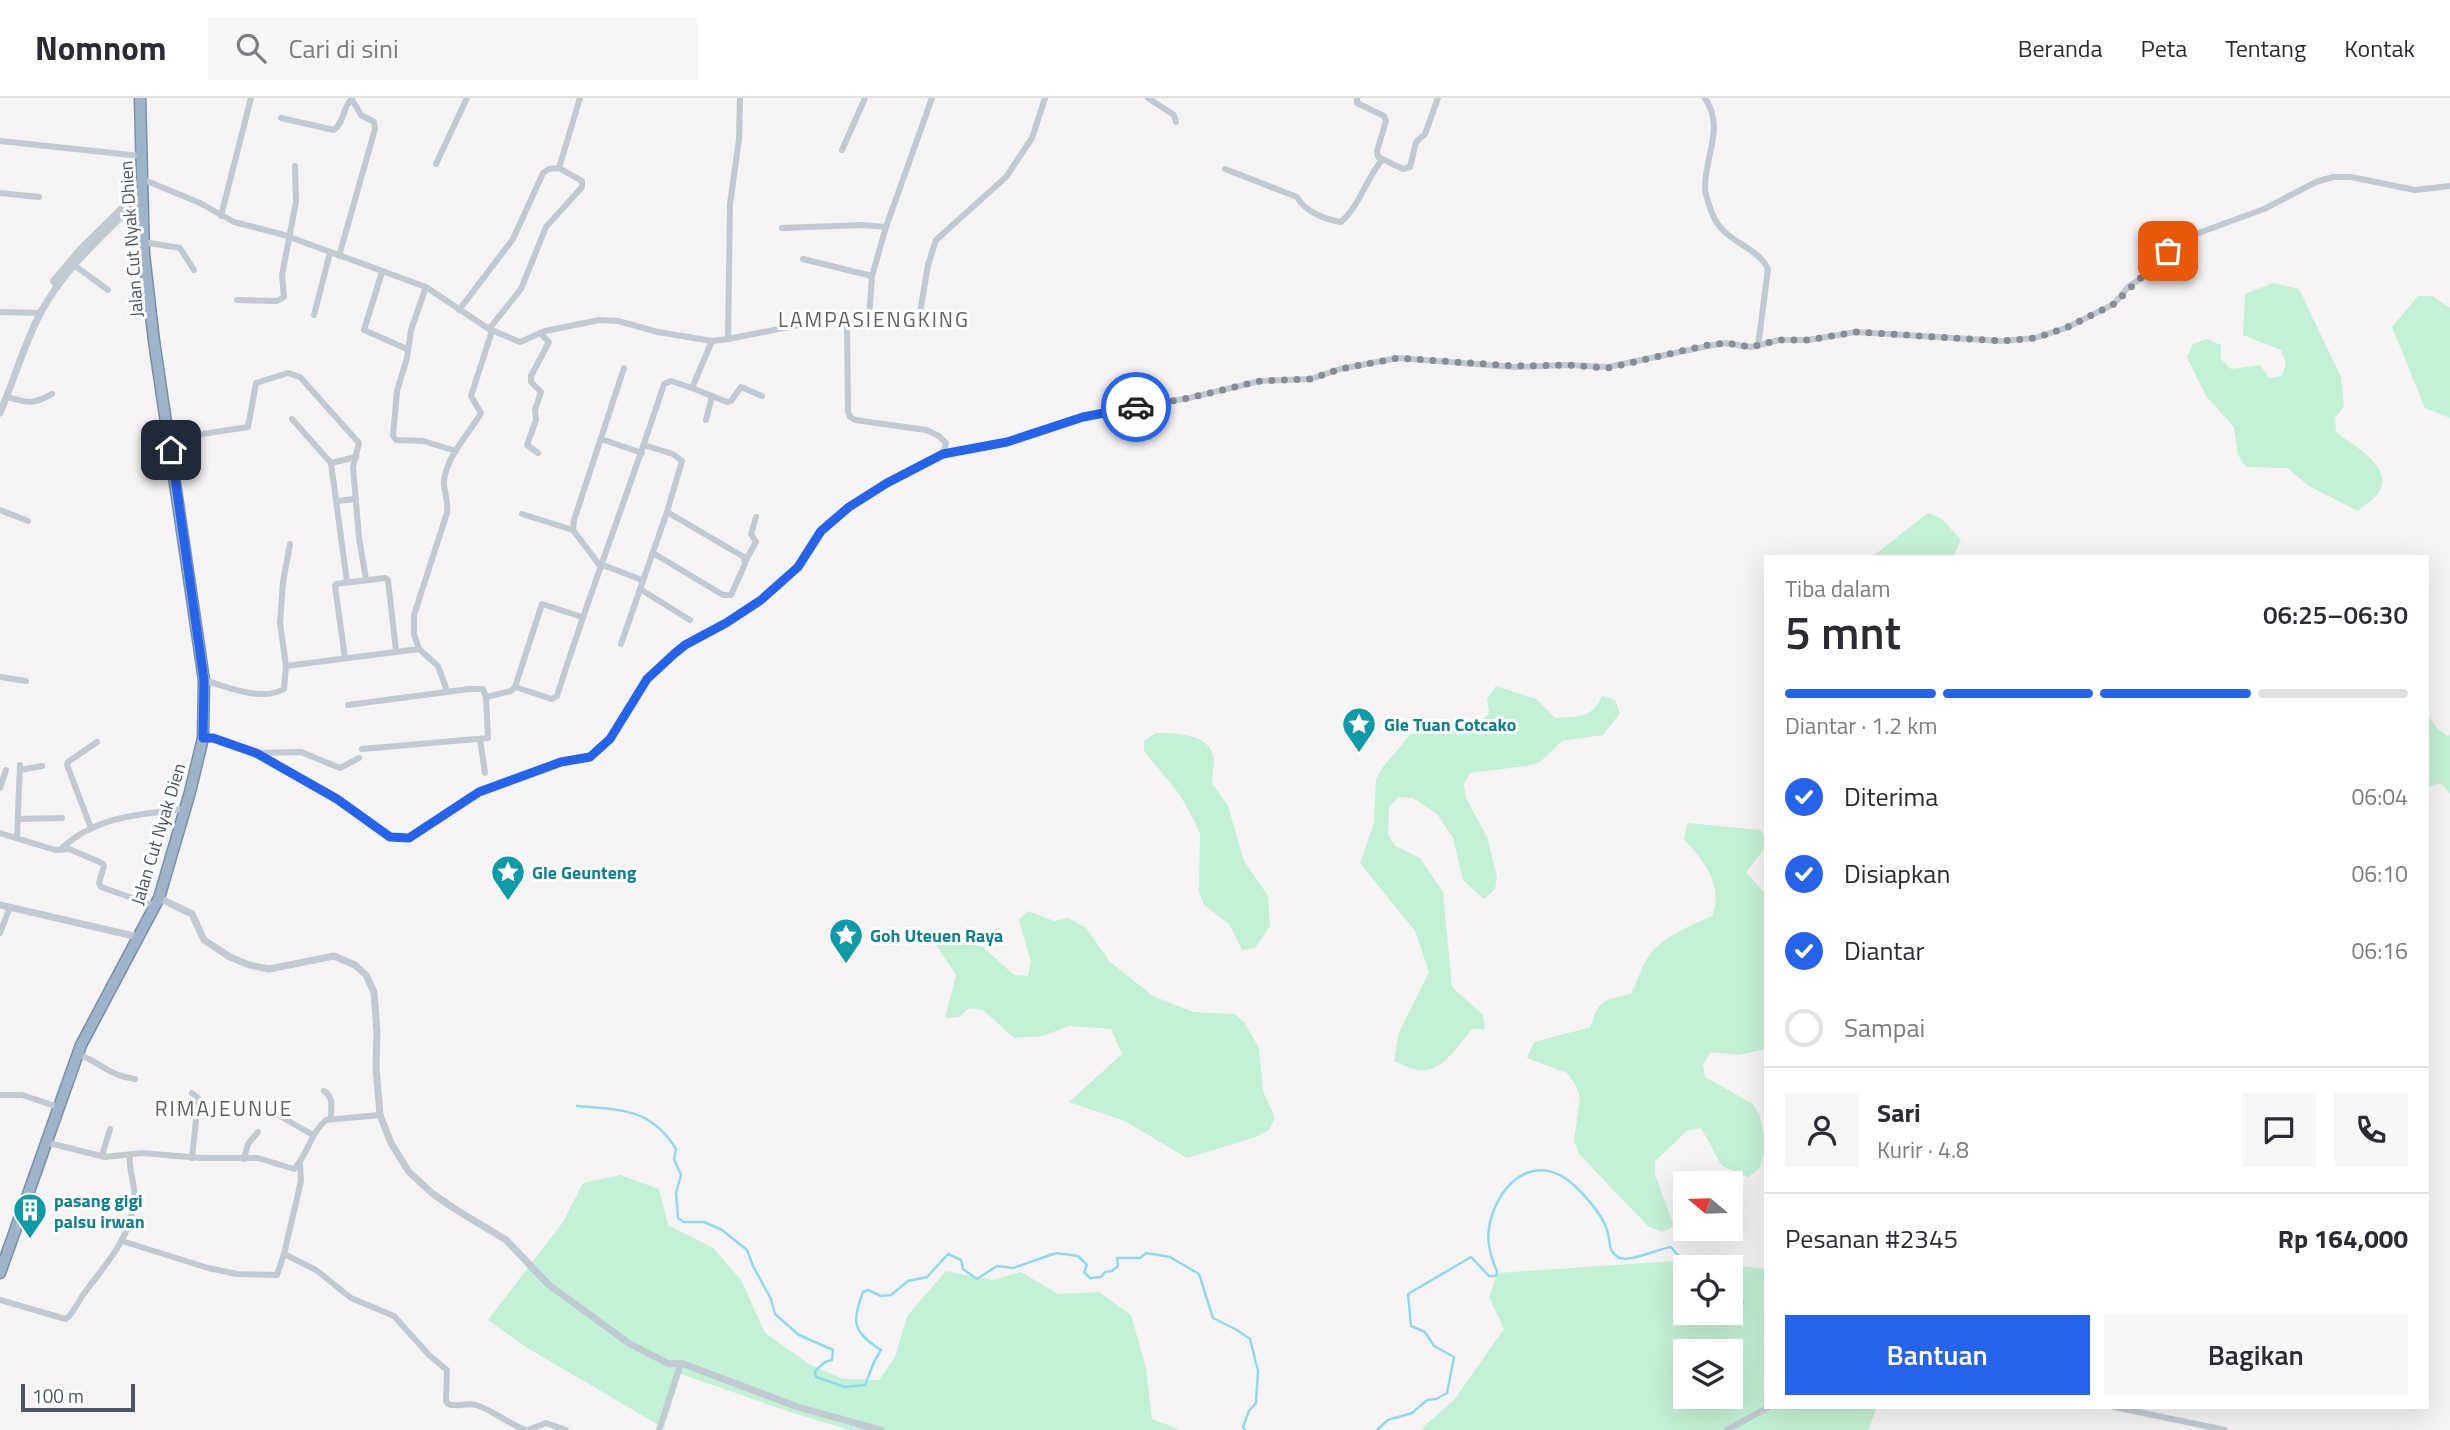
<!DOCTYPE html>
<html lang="id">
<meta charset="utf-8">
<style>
:root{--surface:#fff;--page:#f7f7f7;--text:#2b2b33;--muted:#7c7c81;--line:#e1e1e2;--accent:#2563eb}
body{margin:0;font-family:"Titillium Web",sans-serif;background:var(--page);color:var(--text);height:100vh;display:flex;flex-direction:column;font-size:26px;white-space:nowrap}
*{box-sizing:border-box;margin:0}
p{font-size:23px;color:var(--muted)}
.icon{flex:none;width:38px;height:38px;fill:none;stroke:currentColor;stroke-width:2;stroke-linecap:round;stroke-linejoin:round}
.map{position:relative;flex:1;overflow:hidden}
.details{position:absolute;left:1764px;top:457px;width:665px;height:854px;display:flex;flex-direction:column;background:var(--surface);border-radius:0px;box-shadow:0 7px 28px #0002}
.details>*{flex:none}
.needle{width:46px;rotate:289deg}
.controls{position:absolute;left:1673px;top:1073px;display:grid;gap:14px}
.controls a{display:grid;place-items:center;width:70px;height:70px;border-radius:0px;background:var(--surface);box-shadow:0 7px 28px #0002;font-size:35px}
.scale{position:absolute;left:21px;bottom:18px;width:114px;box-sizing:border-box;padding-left:7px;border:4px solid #4a5661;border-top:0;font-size:19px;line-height:24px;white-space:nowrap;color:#4a5661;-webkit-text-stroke:5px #fff;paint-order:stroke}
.pin{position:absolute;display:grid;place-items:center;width:60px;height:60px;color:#fff;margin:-30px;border-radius:14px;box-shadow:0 4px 10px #0006}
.courier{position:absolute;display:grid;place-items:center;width:70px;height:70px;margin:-35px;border:5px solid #2563eb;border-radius:50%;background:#fff;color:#222;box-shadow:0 2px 9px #0007}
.summary em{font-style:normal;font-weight:600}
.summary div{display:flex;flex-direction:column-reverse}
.summary{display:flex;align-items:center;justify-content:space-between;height:119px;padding:0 21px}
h1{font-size:46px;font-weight:600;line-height:52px}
.bar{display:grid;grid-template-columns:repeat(4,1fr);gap:10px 7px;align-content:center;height:84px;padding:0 21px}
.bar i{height:9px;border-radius:5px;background:var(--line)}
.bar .on{background:var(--accent)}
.bar p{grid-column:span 4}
.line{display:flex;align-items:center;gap:18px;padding:0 21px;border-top:2px solid var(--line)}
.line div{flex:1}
.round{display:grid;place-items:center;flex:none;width:74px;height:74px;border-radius:0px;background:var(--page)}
ol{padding:0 21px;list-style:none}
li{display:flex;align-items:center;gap:21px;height:77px}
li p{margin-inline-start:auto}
li .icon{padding:7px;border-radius:50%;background:var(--accent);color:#fff;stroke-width:4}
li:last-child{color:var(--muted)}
li i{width:38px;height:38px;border:4px solid var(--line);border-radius:50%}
.button{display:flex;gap:14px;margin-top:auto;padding:14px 21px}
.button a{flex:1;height:80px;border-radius:0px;background:var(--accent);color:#fff;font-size:28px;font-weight:600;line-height:80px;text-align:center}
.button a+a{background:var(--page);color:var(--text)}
header{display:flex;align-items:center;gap:42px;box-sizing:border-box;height:98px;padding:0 35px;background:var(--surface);border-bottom:2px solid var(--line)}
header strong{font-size:33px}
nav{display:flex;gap:38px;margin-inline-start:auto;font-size:24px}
.search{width:490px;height:63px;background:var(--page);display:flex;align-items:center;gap:18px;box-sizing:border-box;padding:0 24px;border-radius:0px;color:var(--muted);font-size:26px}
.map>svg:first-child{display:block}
.green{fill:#c3f1d5;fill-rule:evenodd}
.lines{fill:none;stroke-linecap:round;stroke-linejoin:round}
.stream{stroke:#90daee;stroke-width:2.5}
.trunk-casing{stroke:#7690ad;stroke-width:13}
.minor{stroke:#c1cad2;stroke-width:6}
.tertiary{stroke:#c1cad2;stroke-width:7}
.trunk{stroke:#9fb4c9;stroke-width:10}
.done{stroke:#868d94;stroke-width:7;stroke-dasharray:0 12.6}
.route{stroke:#2563eb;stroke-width:9}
.labels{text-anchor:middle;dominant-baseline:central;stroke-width:6;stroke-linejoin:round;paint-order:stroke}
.street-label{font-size:18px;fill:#4a5661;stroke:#fff}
.culture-label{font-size:18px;font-weight:bold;fill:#0d838f;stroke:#fff;text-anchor:start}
.quarter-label{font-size:21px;letter-spacing:2px;fill:#5f6368;stroke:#fff}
</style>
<header>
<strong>Nomnom</strong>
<div class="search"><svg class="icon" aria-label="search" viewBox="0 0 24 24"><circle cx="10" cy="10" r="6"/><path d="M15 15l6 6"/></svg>Cari di sini</div>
<nav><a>Beranda</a><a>Peta</a><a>Tentang</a><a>Kontak</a></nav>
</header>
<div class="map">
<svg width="2450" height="1332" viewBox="0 0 2450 1332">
<rect width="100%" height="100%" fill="#f5f3f3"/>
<g class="green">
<path d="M2273,185L2299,191L2341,279L2344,308L2335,320L2336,334C2353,348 2394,368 2379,394C2375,401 2364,407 2358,413L2309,388L2287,370L2246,369L2238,357L2234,329L2206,298L2187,259L2193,246L2207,241L2221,247V261L2231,271L2260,267L2269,280L2282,278L2286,265L2281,252L2243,237L2245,196Z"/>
<path d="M2418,198H2432L2450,210V320L2425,310L2392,229Z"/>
<path d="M1928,415L1942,421L1961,442L1953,458H1873Z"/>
<path d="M1496,588L1536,601L1555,620C1578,618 1592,621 1602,598L1615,602L1620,615L1603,637L1562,643L1540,664L1527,668L1470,675L1464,686L1466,700L1487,739L1497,779L1495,791L1484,801L1463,782L1453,740L1437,716L1413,700L1398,699L1389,710L1388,736L1395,748L1420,760L1443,794L1452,889L1483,917L1485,931H1472C1459,946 1443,974 1421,972C1412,972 1402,966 1394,963L1399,934L1429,874L1415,833L1360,765L1374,725L1376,682L1382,670L1410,637L1422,630L1479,625L1489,615L1487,601Z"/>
<path d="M2427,616L2436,629L2447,638L2450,637V696L2441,685L2427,689Z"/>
<path d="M1156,635C1175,635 1212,635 1214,662C1214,669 1212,678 1212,685L1228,708L1244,763L1268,798L1270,828L1255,850L1242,852L1229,826L1204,807L1199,794L1200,736L1194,722L1180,697L1144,653V643Z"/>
<path d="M1687,725L1760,732L1766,738V748L1746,775L1766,796V951L1739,957L1711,954L1703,966L1705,979L1753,1006L1760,1018L1766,1048L1759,1071L1748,1079L1722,1068L1701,1030L1687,1033L1655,1063V1077L1674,1128L1662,1134L1648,1128L1579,1056L1574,1043L1580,999L1575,986L1567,975L1527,960L1534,944L1591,929C1597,901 1606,902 1631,896C1637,884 1642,867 1650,856C1666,837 1690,828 1712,818C1724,788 1704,763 1684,741Z"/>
<path d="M1028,813L1054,823L1068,820L1086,830L1110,864L1153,898L1193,914L1235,916L1245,925L1259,950L1263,993L1275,1020L1269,1032L1256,1039L1187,1060L1125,1023L1069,1004L1122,956L1111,931L1069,928L1043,938L1014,940L983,912L969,910L959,919L945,920L956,877L933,842L943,839L983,849L1014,877L1028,878L1031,864L1019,822Z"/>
<path d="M620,1077L659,1091L668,1127L713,1150L741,1182L765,1235L809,1266L843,1281L879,1282L895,1259L907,1218L946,1173L993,1182L1021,1174L1058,1196L1099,1194L1131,1217L1146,1270L1152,1321L1181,1332H850L796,1316L681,1276L664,1330L529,1251L488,1222L563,1124L583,1085Z"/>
<path d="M1689,1162L1766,1171V1309H1877L1868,1332H1420L1454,1302L1504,1231L1489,1199L1498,1175ZM1685,1169H1731V1214H1685ZM1685,1253H1731V1298H1685Z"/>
</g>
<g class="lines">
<g class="stream">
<path d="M577,1008C621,1012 651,1010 676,1051L674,1061L681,1077L676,1095L678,1120L684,1124H704L722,1132L747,1152L753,1168L771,1201L775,1216L799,1237L833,1252L832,1262L825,1264L815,1273L816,1279L845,1289L865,1287L874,1264L881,1252C852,1233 852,1225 863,1194L868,1192L881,1198L891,1197L908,1183L927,1179L948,1156L961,1162L963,1171L977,1181L997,1168L1013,1170L1056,1155L1078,1158L1087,1167L1084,1174L1090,1180L1101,1179L1105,1174L1112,1173L1118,1168L1117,1160H1140L1146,1155L1170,1159L1199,1176L1213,1220L1237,1232L1250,1241L1258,1273L1256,1305L1249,1313L1243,1329L1245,1332"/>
<path d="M1731,1188L1743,1205"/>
<path d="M1377,1332L1388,1322L1412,1315L1427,1302L1436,1301L1447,1295L1454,1259L1434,1248L1425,1234L1411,1228L1408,1196L1471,1159L1489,1178H1496L1497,1174C1489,1154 1485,1138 1492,1117C1506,1076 1541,1056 1576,1089C1588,1101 1602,1116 1607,1132C1611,1143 1607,1154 1620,1160C1630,1164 1658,1151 1671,1149L1686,1167L1695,1169"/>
</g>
<g class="trunk-casing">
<path id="trunk" d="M0,1175L81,947L159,800L190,694L203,640L204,582L154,243L144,156L140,0"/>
</g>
<g class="minor">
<path d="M740,0L739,41L730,106L728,241C773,232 819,222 865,221C882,220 898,228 915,227L919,221L928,167L936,142L1006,79L1032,40L1045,0"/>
<path d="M1148,0L1174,17L1176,24"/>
<path d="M1357,0V5L1384,18L1386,23L1377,53L1378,59L1403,71L1410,69L1416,44L1425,36L1438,0"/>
<path d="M1705,0C1725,30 1705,57 1705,89C1705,97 1709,107 1712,115C1723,145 1757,147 1768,171L1758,248"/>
<path d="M281,20L334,32C345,24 342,9 352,1"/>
<path d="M0,43L141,58"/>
<path d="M842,52L865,0"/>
<path d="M436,66L467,0"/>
<path d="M1225,71L1297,99C1304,113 1326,122 1341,124C1360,107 1366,81 1382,62"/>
<path d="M142,81L200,105L234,124L284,137L426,189L489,231L520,244L545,233L599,222L618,223L658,234L712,243L728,241"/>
<path d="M0,95L39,99"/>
<path d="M221,118L251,0"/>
<path d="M782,130L862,127L886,129"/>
<path d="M143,144L180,150L194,172"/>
<path d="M339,158L375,31L374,24L361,17L351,0"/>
<path d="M803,161L872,178"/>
<path d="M74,167L108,192"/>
<path d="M382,174L364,232L407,251"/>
<path d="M58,189L53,183L80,151L141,91"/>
<path d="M426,189L411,232L407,260L397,293L393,338L396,342L423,343L456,353"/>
<path d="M237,202L277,203L284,199L282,177L296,104L295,68"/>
<path d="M459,212L513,141L543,75L549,71L559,70"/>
<path d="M0,214L41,215"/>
<path d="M314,217L330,155"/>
<path d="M869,220L872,178L886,129L932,0"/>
<path d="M847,222L848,313L850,319L855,322L926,332L939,338L946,345L943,356"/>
<path d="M489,231L521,191L546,129L582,89V83L559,70L580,0"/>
<path d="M692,290L727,304L731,303L741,289L762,298"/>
<path d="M7,299C29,305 32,307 52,296"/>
<path d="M292,321L331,365L347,484"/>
<path d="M706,322L712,298"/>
<path d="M170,341L248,329L256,285L288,275L300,279L359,345L353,369L359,440L366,481"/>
<path d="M601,341L642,355"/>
<path d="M538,355L527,347L536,322L535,312L541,294L531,284V278L549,244L540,235"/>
<path d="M331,365L356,359"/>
<path d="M337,403L356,401"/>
<path d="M0,412L28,423"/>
<path d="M522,416L573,432"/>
<path d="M653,455L723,497H731L745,466L744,459L667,414"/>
<path d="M746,462L756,444L751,436L756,419"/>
<path d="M603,467L642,482"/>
<path d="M601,469L573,432L574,422L624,270"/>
<path d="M640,491L690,522"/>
<path d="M621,546L667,414L682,363L673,356L644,347"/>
<path d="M419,551L414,536V517L447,415C449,401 443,393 444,383C447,357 469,336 481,315L471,298L492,233"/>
<path d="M345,560L335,488L336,486L385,480L388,482L396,553"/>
<path d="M286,568L280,525L283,484L290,446"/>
<path d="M0,579L26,583"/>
<path d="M204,582C228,589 261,604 284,591L286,568L419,551L438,568L447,593"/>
<path d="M515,589L552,601L557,598C590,493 630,391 664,286L671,283L692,290L712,243"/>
<path d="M348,607L469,591H483L486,599"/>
<path d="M203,640H213L256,655L337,701L390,739L409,740L479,693L561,665L590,659L610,641L647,581L674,556L685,547L726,525L761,502L793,475L821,433L849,409L913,370L943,356L1007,344L1083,319L1189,300L1260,283L1311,281L1340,271L1398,260L1515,269L1567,267L1608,269L1708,248L1725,245L1751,249L1779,242H1808L1856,234L2002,243L2035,240L2066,230L2114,206L2129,188L2142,180L2168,153L2185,140L2264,111L2316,84L2333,79H2351L2415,92L2450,88"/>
<path d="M480,641L485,675"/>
<path d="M362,651L488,640L486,599L511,593L515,589L542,506L582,519"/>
<path d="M258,655L301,654L340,670L359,660"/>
<path d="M20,672L42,668"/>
<path d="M0,690L6,672"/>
<path d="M19,721L62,720"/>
<path d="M91,730L67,667L68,664L97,644"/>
<path d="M0,735L55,752L69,751L102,765L104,768L99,785L101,789L155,808"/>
<path d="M17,740L20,667"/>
<path d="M62,750C97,718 140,716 185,711"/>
<path d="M0,835L10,809"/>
<path d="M78,956C99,964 112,979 135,981"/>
<path d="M324,993C334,999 331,1010 331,1020"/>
<path d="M0,997H22L58,1009"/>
<path d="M271,1013L313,1037"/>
<path d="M45,1044L105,1059L142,1055L201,1060H258L294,1071C308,1057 310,1035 326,1022L380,1017"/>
<path d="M102,1058L110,1031"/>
<path d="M192,1060L198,1004V1000L192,995"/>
<path d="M244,1061L248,1046L258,1034"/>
<path d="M122,1143L208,1170L237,1176L277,1177L284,1156L301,1083L300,1066"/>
<path d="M284,1156L316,1172L351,1200L394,1218L429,1257L447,1272L446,1303L448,1306C458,1310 466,1304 476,1307C493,1312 508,1326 526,1332"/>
<path d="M0,1202L62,1220L66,1221C75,1214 78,1203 85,1194C106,1166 129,1142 134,1105C137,1088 128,1074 130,1058"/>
<path d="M2114,1309L2225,1332"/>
<path d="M528,1332L546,1325L566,1332"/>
<path d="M659,1332L681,1265"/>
<path d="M1727,1332L1769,1309"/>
</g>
<g class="tertiary">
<path d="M0,315C14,282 24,246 41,214C65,169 106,135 141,99"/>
<path d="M159,800L192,816L204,842L230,859L249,867L269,871L334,858L355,867L366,877L374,894L377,934L376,969L380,1017L391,1045L409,1074L433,1096L455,1111L506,1142L549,1187L630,1246L669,1266L681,1265L798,1309L881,1332"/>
<path d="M0,807L138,839"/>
</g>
<use href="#trunk" class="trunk"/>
</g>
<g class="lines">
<path class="done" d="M1136,309L1189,300L1260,283L1311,281L1340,271L1398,260L1514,268L1567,267L1608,270L1708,247L1725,245L1751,249L1779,242H1808L1856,234L2002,243L2035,240L2066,230L2114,206L2168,153"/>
<path class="route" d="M171,352L204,582L203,640H213L256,655L337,701L390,739L409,740L479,694L561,664L590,659L610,641L647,581L674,556L685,547L726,525L761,502L798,469L821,433L849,409L887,385L943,356L1007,344L1083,319L1136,309"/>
</g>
<defs>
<g id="sight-pin" transform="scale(1.75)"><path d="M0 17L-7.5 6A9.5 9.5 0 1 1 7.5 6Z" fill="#0f9aa8" stroke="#fff"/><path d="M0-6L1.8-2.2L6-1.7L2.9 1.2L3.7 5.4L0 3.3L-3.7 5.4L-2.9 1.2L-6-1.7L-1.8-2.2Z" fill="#fff"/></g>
<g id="building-pin" transform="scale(1.75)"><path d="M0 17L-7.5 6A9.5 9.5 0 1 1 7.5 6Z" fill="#0f9aa8" stroke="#fff"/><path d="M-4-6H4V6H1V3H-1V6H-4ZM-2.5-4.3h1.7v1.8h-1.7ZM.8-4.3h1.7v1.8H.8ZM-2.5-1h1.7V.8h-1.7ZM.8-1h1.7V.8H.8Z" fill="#fff"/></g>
</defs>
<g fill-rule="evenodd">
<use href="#sight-pin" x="1359" y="626"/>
<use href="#sight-pin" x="508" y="774"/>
<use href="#sight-pin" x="846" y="837"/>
<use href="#building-pin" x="30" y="1112"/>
</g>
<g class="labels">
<g class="street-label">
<text transform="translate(131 141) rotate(-94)">Jalan Cut Nyak Dhien</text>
<text transform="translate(158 736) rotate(-73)">Jalan Cut Nyak Dien</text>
</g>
<g class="culture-label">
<text x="1384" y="626">Gle Tuan Cotcako</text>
<text x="532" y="774">Gle Geunteng</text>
<text x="870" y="837">Goh Uteuen Raya</text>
<text x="54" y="1102">pasang gigi<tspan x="54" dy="21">palsu irwan</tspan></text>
</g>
<g class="quarter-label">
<text x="874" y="221">LAMPASIENGKING</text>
<text x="224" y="1010">RIMAJEUNUE</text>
</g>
</g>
</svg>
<div class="controls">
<a><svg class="needle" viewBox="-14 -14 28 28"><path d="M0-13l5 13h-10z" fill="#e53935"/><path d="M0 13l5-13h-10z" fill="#7c7c81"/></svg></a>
<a><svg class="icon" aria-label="locate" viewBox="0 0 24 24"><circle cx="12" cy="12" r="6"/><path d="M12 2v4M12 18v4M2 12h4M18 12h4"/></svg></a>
<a><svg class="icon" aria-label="layers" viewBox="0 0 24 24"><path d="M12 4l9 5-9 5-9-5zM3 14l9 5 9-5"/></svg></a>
</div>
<div class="scale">100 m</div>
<div class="pin" style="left:2168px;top:153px;background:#ea580c"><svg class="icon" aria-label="bag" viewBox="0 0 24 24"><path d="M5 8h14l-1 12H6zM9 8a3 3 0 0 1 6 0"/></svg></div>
<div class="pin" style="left:171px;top:352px;background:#1f2937"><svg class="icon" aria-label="home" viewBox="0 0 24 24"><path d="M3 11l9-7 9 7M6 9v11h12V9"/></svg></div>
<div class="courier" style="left:1136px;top:309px"><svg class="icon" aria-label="car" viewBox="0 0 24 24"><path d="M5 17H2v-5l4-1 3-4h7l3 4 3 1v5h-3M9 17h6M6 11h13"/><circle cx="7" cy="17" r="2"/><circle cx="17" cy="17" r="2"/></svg></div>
<section class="details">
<div class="summary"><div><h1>5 mnt</h1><p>Tiba dalam</p></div><em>06:25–06:30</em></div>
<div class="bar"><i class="on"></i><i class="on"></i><i class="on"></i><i></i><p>Diantar · 1.2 km</p></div>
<ol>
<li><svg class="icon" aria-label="check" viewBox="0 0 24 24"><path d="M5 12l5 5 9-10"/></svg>Diterima<p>06:04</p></li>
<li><svg class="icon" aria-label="check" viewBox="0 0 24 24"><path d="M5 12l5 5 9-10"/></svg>Disiapkan<p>06:10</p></li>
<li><svg class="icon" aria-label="check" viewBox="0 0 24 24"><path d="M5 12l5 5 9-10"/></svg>Diantar<p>06:16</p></li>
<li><i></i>Sampai</li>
</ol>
<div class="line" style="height:126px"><a class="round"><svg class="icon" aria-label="person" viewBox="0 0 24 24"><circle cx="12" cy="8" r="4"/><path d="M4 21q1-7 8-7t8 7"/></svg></a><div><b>Sari</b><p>Kurir · 4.8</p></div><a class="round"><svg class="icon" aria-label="chat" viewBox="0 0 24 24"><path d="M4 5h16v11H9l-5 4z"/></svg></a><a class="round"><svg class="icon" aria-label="phone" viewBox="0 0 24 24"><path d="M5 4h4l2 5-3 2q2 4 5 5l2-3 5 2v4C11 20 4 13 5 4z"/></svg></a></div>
<div class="line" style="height:91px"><div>Pesanan #2345</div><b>Rp 164,000</b></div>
<div class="button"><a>Bantuan</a><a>Bagikan</a></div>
</section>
</div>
